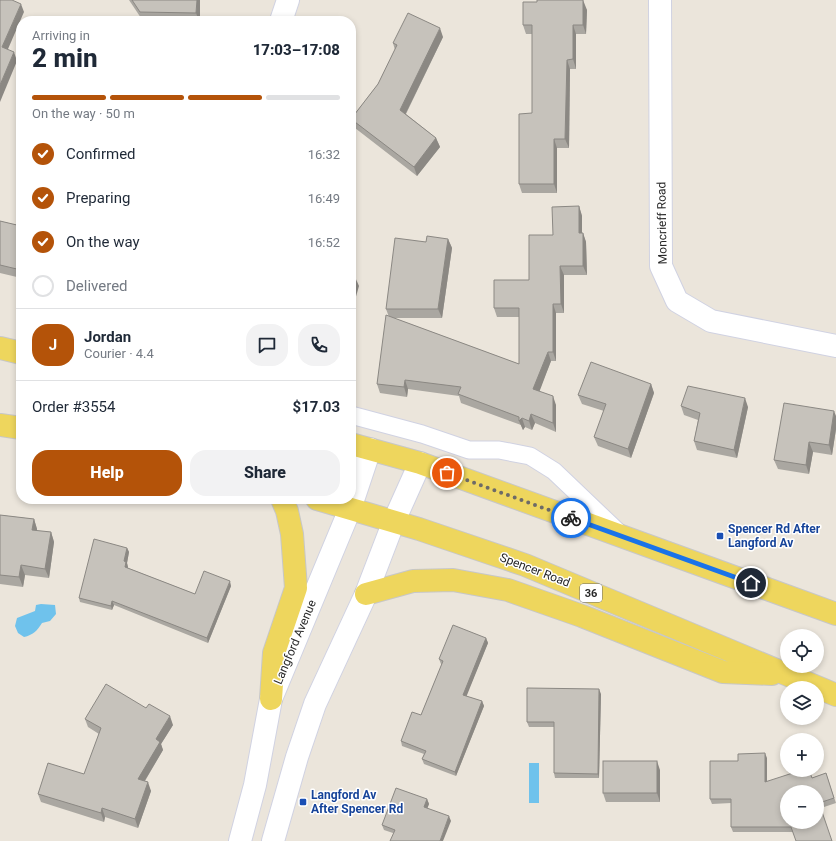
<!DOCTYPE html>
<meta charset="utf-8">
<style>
:root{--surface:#fff;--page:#f2f2f3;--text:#1f2937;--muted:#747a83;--line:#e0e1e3;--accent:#b45309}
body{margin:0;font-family:Roboto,sans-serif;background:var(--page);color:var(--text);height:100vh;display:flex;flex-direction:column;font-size:15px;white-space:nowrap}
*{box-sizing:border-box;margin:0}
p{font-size:13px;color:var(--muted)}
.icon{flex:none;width:22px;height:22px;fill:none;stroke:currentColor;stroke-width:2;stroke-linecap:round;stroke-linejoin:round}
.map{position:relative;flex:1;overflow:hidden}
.details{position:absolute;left:16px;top:16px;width:340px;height:488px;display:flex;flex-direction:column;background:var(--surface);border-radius:16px;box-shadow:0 2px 6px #0003}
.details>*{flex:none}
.fabs{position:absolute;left:780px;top:629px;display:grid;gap:8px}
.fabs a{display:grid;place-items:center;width:44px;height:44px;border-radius:50%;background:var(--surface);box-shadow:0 2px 6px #0003;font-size:20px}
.pin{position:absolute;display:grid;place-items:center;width:34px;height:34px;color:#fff;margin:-17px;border:2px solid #fff;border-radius:50%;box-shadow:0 1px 4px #0007}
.courier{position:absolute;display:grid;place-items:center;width:40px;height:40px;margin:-20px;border:3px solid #1a73e8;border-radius:50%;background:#fff;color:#222;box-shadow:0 1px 5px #0007}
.head em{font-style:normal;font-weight:800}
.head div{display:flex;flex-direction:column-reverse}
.head{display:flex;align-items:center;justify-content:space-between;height:68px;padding:0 16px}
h1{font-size:26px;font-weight:800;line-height:30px}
.bar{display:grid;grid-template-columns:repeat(4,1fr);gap:6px 4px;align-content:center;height:48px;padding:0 16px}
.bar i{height:5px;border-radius:3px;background:var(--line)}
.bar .current{background:var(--accent)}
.bar p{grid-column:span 4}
.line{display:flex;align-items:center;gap:10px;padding:0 16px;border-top:1px solid var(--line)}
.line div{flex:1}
.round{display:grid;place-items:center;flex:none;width:42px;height:42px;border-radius:16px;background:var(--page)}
ol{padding:0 16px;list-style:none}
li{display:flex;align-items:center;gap:12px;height:44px}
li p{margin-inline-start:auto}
li .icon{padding:4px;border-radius:50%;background:var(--accent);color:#fff;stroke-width:4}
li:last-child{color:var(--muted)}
li i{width:22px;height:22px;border:2px solid var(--line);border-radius:50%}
.cta{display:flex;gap:8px;margin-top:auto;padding:8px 16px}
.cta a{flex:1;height:46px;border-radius:16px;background:var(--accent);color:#fff;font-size:16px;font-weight:800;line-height:46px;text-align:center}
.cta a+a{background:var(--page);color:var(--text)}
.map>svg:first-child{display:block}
.water{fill:#6fc2ec}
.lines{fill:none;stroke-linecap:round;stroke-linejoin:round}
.service-casing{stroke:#d0d2e2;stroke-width:19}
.minor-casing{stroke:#d0d2e2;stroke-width:24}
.secondary-casing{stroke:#d0d2e2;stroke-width:24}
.primary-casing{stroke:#c7c7c7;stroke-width:24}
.service{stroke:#fff;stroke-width:17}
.minor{stroke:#fff;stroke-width:22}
.secondary{stroke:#fff;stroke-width:22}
.primary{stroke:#eed65d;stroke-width:22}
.wall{fill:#aaa7a1}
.shaded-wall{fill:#8b8883}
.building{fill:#c6c2bb;stroke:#8b8883;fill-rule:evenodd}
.done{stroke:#6d6b67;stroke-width:4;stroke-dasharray:0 7.2}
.route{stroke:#1a73e8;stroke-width:5}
.transit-dot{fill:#1a4fb4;stroke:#fff;stroke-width:1.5}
.labels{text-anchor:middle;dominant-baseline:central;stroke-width:3;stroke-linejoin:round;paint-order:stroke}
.shield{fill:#fff;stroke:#696969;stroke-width:1}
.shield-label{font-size:11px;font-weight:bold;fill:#292929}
.street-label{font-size:12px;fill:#292929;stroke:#fff}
.transit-label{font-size:12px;font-weight:bold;fill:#164399;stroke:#fff;text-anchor:start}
</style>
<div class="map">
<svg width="836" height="841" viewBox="0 0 836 841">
<rect width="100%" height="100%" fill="#ebe5db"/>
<g class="water">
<path d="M41,604L55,605L56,614L50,621L42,623C37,631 33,635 24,637L18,633L15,626L17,618L35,611L36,605Z"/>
<rect x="529" y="763" width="10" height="40"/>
</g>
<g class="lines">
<g class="service-casing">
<path id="service" d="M351,415L422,434L469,450H499L530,456L554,471L617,531"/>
</g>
<g class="minor-casing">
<g id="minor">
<path d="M660,0L661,266L677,301L711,321L836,346"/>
<path d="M281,21L288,0"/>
</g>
</g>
<g class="secondary-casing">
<g id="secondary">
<path d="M240,841L255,785L271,699L350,509L370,449"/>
<path d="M273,841L297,757L315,704L366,594L394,521L420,463"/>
</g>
</g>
<g class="primary-casing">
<g id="primary">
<path d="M0,348L21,353"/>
<path d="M0,425L21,428"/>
<path d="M351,444L420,463L836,614"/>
<path d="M317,499L419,529L525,565L836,695"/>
<path d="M366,594L413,581L453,580L508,590L582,616L723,672L772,674"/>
<path d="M271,699L274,653L296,588L292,534L287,511L282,499"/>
</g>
</g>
<use href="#service" class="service"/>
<use href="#minor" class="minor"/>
<use href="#secondary" class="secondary"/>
<use href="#primary" class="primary"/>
</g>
<g class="wall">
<path d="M129,0H200V21H143Z"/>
<path d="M537,0H575L587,10L586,34H576V69H570L569,148H557V193H522L519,184L532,113V34H526L523,25L537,2Z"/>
<path d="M443,37L406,114L436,138L440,147L417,176L355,128L351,119L378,84L395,50L393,43Z"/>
<path d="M579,206L582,216V233H583L586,242L587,275H564V313H556V361H551L539,391L556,405V432L535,423L532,430L525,427L523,430L521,425L461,403L459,396L408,389L407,397L380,393L377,384L389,317L386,309L426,242L448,239L452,248L442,318H394L519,364V317H497L494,308L529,280L553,235Z"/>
<path d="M0,221L21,226V278L0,273Z"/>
<path d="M651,384L654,393L631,458L598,446L594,437L604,411L582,404L578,395Z"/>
<path d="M681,406L748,407L737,458L697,450L694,441L698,420L684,415Z"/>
<path d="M836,416V429L832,455L813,452L809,474L778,469L774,460Z"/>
<path d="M0,515L34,519L37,529V531L51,532L54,542L49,578L25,575L23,587L0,584Z"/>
<path d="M127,548L129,552L127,563L128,568L195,594L231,586L208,643L114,605L112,610L80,602L79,598Z"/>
<path d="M486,638L488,643L466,696L482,701L484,706L456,776L424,764L422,759L424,754L402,746L401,741L421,715L442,664H441L439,659Z"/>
<path d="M601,694L599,778H555L554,773V727H529L527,722Z"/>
<path d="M85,719L173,725L161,744L163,750L145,781L151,791L138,828L105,817L104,822L41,802L38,794L84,774L99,734L88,727Z"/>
<path d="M767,758V781L812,778L826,773L836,803L821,808L793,832H733L731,827V803L712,804L710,799L738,761Z"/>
<path d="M660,770V802H606L603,793Z"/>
<path d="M427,799L429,804L427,808L451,821L393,833L384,830L382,825Z"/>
</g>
<g class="shaded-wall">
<path d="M197,0H200V21H199L196,13Z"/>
<path d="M583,0L587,10L586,34L583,25Z"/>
<path d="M21,4L24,12L5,56L2,47Z"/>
<path d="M573,25L576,34V69L573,59Z"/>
<path d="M440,28L443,37L403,119L400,110Z"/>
<path d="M14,52L17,61L0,102V85Z"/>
<path d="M567,60L570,69L569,148L565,139Z"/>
<path d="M436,138L440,147L417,176L414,167Z"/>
<path d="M554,139L557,148V193L554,184Z"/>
<path d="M579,206L582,216V243L579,233Z"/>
<path d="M583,233L586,242L587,275L583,266Z"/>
<path d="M448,239L452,248L442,318L438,309Z"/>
<path d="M560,266L564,275V313L561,304Z"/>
<path d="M355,277L359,286L351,314V293Z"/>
<path d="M553,304L556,313V361L553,352Z"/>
<path d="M548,352L551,361L537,398L533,389Z"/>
<path d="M405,380L408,389L407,397L404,387Z"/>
<path d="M651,384L654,393L631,458L628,449Z"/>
<path d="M553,396L556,405V432L553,423Z"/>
<path d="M745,398L748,407L737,458L734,450Z"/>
<path d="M834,411L836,416V429L832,455L829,445Z"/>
<path d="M531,414L535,423L532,430L529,421Z"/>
<path d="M522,418L525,427L523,430L519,421Z"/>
<path d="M809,442L813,452L809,474L806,465Z"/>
<path d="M34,519L37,529L35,539L32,530Z"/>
<path d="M51,532L54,542L49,578L45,569Z"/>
<path d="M127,548L129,552L127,563L128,567L127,571L125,567L124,561Z"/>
<path d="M21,565L25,575L23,587L19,577Z"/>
<path d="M230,581L231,586L208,643L207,638Z"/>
<path d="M112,601L114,605L112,610L111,606Z"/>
<path d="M486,638L488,643L465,700L463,695Z"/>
<path d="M599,689L601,694L599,778L598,774Z"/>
<path d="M482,701L484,706L456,776L455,772Z"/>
<path d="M170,716L173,725L161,744L163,750L141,787L138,779L156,739Z"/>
<path d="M765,753L767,758V787L765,782Z"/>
<path d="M657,761L660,770V802L657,793Z"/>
<path d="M148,782L151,791L138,828L135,819Z"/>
<path d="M427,799L429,804L426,812L424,807Z"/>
<path d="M102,808L105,817L104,822L101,813Z"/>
<path d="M449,816L451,821L443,841H440Z"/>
</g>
<g class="building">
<path d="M0,0H12L21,4L2,47L14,52L0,85Z"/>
<path d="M132,0H197L196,13L140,12Z"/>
<path d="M537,0H583V25H573V59L567,60L565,139H554V184H519V114L532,113V25H523V2H537Z"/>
<path d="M408,13L440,28L400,110L436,138L414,167L351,119L378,84L397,45L393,43Z"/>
<path d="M579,206V233H583V266H560L561,304H553V352H548L533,389L553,396V423L531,414L529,421L522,418L519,421V417L458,394L461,387L405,380L404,387L377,384L386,315L519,364V308H494V280H529V235H553L552,207Z"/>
<path d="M0,221L21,226V270L0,265Z"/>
<path d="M427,236L448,239L438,309H386L395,238L426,242Z"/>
<path d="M351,276L355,277L351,293Z"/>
<path d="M591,362L651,384L628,449L594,437L606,404L578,395Z"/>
<path d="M688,386L745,398L734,450L694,441L700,413L681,406Z"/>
<path d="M784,403L834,411L829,445L809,442L806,465L774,460Z"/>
<path d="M0,515L34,519L32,530L51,532L45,569L21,565L19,577L0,575Z"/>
<path d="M94,539L127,548L124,561L126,562L125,567L195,594L204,571L230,581L207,638L112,601L111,606L79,598Z"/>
<path d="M453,625L486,638L463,695L482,701L455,772L422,759L426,751L401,741L412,712L421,715L443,661L439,659Z"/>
<path d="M106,684L146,708L149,704L170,716L156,739L160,742L138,779L148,782L135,819L102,808L101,813L38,794L48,763L84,774L101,728L85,719Z"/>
<path d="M527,688L599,689L598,774L554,773V722H527Z"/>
<path d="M765,753V782L802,770H809L812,778L826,773L834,798L819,803L832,841H796L791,827H731V799H710V761H738V754ZM787,792H817V822H787Z"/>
<rect x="603" y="761" width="54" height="32"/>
<path d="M396,788L427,799L424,807L449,816L440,841H390L395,830L382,825Z"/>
</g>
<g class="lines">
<path class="done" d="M447,473L571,518"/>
<path class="route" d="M571,518L751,583"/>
</g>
<g class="transit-dot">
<rect x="716" y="532" width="8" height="8" rx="2"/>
<rect x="299" y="798" width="8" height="8" rx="2"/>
</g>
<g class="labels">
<rect class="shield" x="580" y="584" width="22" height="18" rx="3"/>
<g class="shield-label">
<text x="591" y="593">36</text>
</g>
<g class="street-label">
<text transform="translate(662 223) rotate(-91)">Moncrieff Road</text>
<text transform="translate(535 570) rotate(21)">Spencer Road</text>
<text transform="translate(295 642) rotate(-67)">Langford Avenue</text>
</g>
<g class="transit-label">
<text x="728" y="529">Spencer Rd After<tspan x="728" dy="14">Langford Av</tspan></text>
<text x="311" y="795">Langford Av<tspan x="311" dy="14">After Spencer Rd</tspan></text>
</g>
</g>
</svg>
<div class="fabs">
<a><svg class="icon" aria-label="locate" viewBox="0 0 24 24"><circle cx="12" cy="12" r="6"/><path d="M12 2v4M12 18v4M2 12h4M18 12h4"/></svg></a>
<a><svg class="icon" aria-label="layers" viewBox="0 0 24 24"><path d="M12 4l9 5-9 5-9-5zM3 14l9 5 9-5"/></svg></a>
<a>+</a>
<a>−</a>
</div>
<div class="pin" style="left:447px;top:473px;background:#ea580c"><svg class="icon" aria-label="bag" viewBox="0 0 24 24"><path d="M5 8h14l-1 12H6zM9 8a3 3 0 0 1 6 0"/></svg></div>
<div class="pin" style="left:751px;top:583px;background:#1f2937"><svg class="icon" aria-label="home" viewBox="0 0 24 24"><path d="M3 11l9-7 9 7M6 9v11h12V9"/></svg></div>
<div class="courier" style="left:571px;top:518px"><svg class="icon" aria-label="bike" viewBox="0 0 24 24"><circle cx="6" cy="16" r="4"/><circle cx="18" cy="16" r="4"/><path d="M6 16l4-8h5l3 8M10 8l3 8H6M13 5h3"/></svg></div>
<section class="details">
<div class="head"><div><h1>2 min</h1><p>Arriving in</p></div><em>17:03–17:08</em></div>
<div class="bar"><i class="current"></i><i class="current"></i><i class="current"></i><i></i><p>On the way · 50 m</p></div>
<ol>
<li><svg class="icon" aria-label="check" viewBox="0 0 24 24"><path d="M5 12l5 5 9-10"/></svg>Confirmed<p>16:32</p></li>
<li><svg class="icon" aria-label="check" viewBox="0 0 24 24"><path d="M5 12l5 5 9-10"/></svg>Preparing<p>16:49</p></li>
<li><svg class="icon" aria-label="check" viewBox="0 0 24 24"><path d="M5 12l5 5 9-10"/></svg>On the way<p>16:52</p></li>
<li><i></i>Delivered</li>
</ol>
<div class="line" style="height:72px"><b class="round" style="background:var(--accent);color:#fff">J</b><div><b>Jordan</b><p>Courier · 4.4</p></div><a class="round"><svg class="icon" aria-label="chat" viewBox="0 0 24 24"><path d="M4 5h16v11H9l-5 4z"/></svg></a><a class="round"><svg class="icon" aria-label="phone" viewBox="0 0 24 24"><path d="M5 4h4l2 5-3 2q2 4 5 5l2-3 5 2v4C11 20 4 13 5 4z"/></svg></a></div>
<div class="line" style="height:52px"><div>Order #3554</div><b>$17.03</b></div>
<div class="cta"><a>Help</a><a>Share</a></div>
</section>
</div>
